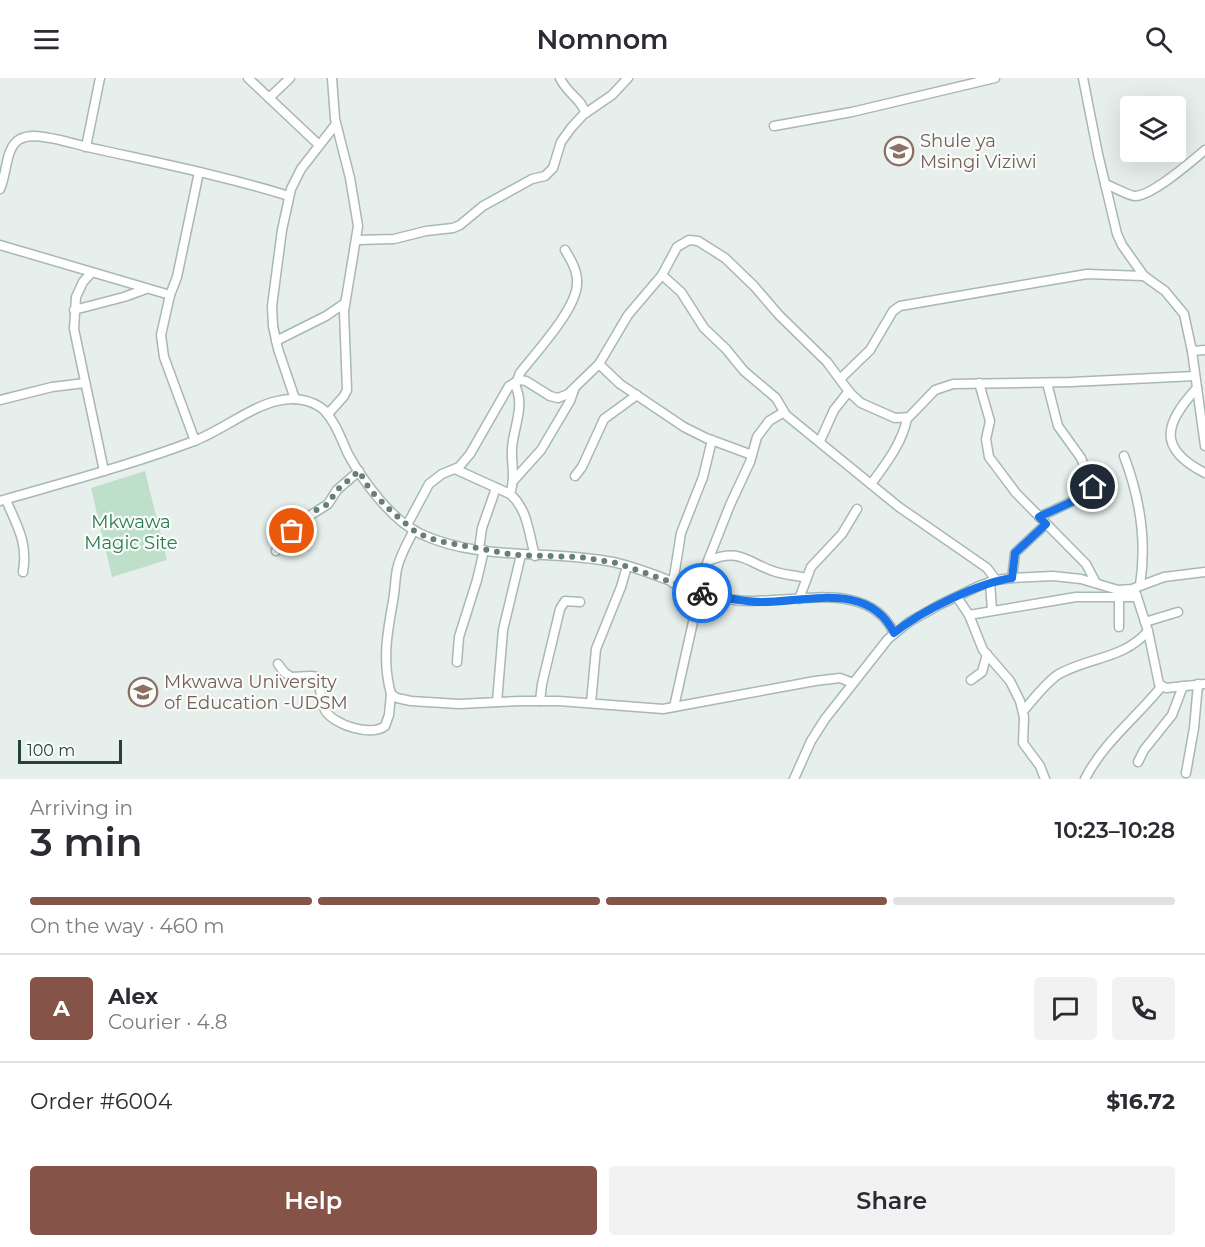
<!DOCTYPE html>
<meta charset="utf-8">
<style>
:root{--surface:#fff;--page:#f2f2f3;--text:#2b2b33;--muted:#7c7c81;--line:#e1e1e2;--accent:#855347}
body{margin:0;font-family:Montserrat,sans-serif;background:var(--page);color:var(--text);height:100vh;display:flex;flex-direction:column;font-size:22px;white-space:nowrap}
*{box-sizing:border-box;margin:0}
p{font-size:20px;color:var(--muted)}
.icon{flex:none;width:33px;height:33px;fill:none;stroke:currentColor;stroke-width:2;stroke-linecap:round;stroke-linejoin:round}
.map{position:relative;height:701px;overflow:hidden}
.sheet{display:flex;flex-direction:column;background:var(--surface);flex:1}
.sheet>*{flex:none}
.buttons{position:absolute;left:1120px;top:18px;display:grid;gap:12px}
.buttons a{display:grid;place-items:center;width:66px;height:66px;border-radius:6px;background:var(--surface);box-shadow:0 6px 24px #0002;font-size:30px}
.scale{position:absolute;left:18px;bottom:15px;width:104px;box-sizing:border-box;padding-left:6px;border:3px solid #24423a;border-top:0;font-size:16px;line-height:21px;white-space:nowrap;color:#24423a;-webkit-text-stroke:4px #f7fbf9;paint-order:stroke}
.pin{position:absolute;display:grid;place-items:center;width:51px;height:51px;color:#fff;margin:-26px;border:3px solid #fff;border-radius:50%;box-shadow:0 2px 6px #0007}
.courier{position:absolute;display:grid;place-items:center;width:60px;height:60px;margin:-30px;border:4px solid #1a73e8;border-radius:50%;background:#fff;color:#222;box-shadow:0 2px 8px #0007}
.headline em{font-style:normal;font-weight:600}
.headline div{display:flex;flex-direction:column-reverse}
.headline{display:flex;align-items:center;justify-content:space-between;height:102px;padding:0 30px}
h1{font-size:39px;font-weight:600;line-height:45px}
.bar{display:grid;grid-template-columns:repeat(4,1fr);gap:9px 6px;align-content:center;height:72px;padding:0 30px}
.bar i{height:8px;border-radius:4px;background:var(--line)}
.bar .active{background:var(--accent)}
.bar p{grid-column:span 4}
.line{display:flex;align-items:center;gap:15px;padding:0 30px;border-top:2px solid var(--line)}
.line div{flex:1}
.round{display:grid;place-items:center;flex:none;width:63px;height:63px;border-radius:6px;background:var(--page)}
.action{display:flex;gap:12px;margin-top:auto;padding:12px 30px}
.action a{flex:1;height:69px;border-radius:6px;background:var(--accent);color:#fff;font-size:24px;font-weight:600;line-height:69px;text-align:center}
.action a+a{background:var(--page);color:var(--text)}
header{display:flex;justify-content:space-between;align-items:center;height:78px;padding:0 30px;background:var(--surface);font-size:27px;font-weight:600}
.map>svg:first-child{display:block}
.green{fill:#bfe0c8}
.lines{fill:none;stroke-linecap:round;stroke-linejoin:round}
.minor-casing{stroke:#a8b8b2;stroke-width:11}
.minor{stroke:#fff;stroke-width:8}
.done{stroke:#687f78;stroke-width:6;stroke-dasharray:0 10.8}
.route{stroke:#1a73e8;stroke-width:8}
.labels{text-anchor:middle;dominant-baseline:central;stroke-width:4.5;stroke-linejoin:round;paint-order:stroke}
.education-label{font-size:18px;fill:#785e54;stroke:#f7fbf9;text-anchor:start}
.park-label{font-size:18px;fill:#2d7a4b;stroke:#f7fbf9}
</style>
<header><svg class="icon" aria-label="menu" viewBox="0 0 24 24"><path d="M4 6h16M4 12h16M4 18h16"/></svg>Nomnom<svg class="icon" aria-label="search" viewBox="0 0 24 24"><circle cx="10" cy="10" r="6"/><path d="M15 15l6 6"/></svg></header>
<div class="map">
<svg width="1205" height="701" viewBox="0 0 1205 701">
<rect width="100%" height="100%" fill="#e6efeb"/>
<path class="green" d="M145,393L167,482L112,499L91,410Z"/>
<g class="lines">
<g class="minor-casing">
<g id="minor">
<path d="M248,0L319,67"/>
<path d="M560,0C567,16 583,22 585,35"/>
<path d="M1083,0L1098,76L1117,156L1122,167L1144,198L1165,213L1184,236L1192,273L1205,368"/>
<path d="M269,20L290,0"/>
<path d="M774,48L852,34L995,0"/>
<path d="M86,69L100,0"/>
<path d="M1105,106C1112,108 1129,118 1135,118C1152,118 1192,83 1205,72"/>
<path d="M0,111C7,97 5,69 20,61C24,59 29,58 34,58C57,59 79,68 101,72C164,86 228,99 289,118"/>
<path d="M357,162L394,161L426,153L453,150L460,147L483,128L532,101L545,98L553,90L561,64L571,50L583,37L612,17L628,0"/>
<path d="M0,167L170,217"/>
<path d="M91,195L83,204L76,219L74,251L104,393"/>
<path d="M662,197L681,214L704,250L726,271L744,293L776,320L786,337L899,429L987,490L996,502"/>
<path d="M74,232L124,219L146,211"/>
<path d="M276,263L326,238L345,225"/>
<path d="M1192,273L1205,272"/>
<path d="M599,286L620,306L684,349L706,360L752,377"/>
<path d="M840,301L870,272L893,233L900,228L1087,196L1144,198"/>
<path d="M517,303L520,295C536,274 579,229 577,203C577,192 571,182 565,172"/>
<path d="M979,305L990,343L986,361L989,379L1016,415L1086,486L1096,505"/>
<path d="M1197,310C1165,345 1156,370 1205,395"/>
<path d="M295,321L278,271L273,248L272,228L282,152L291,111L301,91L336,46"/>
<path d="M0,322L52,309L85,305"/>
<path d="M328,336L344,318L347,312L344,233L358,148L350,100L335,41L332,0"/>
<path d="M195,363L164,279L161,257L170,217L177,199L199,94"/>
<path d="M820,363L834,332L849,313"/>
<path d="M1124,378C1140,420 1147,463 1140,507"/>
<path d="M455,391L510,416C528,431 529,457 535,478"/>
<path d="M575,398L582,389L604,341L637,317"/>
<path d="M514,402L541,372L570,323L574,312"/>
<path d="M871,406C885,387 903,364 907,340"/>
<path d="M510,416C516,398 511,387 512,370C514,347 526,327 514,305"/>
<path d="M6,422C17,448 28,464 23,494"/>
<path d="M0,423C65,404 131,387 194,363C221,353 250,329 277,323C293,319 311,321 324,332C336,345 341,361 348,376C363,403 392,443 421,456C481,484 550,471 613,484C655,493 692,516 735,522C784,529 867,497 894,555"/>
<path d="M1039,439C1050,433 1089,418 1093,409L1081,380L1058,348L1047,305"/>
<path d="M407,447L429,406L442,396L459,389L470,376L509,308L520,302L526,303L550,318L558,320L568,316L599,286L628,237L662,197L677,169L689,162L698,163L725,180L754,208L779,237L827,284L850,315L861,325L895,340L909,339L935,312L953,306L1071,304L1195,298"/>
<path d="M414,452C408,464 400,477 397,491C395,501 395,513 393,523C387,556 382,583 391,616L397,620L411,623L459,626L520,623H559L663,631L815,603L840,600L853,605"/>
<path d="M479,471L482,450L496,410"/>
<path d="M276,473L303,442L328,426L337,412L359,393"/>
<path d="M710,482C740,470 747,484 773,493C783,497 795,497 806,500"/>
<path d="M1012,500L1015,475L1046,446"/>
<path d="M990,504L992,532"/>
<path d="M673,505L681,455L703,399L712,362"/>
<path d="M696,513L730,427L750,384L757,359L769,343L784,334"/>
<path d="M1136,516L1148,553L1159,606L1166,610L1205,606"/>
<path d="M957,519L969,537L983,572L1010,603L1020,623L1024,639L1023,665L1040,688L1045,701"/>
<path d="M799,521L811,489L842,456L857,431"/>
<path d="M969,537L1076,519H1137"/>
<path d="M1145,544L1178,534"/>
<path d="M1119,549V519"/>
<path d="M457,584L459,559L477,502L484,472"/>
<path d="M278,586L284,594L291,599L311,598L317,599C321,610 320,622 325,632C333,647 372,659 385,648L389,637L391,616"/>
<path d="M971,602L982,594L987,576"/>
<path d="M540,623L542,606L560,531L565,523L580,524"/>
<path d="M497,624L503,552L521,477"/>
<path d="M591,625L596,571L621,509L627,488"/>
<path d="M674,629L695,535L702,515"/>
<path d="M1023,633C1034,621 1046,604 1059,596C1089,579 1124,581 1148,553"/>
<path d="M1138,684L1144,672L1172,637L1183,608"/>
<path d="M1186,695L1194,650L1198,606"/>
<path d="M794,701L811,663L825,641L888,561L909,544L939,527L979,508L996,502L1012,500L1053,498L1081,501L1118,512L1132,511L1164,499L1205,494"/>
<path d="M1085,701C1103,665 1136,640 1161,609"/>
</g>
</g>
<use href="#minor" class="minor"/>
</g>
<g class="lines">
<path class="done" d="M292,453L311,435L328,426L337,412L359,393L370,412L392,434L417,455L438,463L515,477L580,479L617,485L702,515"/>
<path class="route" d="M702,515C722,519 741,524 762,524C806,524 869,503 894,555C921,533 978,505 1012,500L1015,475L1046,446L1039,439C1050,433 1090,418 1093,409"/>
</g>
<defs>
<g id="school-ring" transform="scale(1.5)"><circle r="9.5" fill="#f7fbf9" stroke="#8d6e63" stroke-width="1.5"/><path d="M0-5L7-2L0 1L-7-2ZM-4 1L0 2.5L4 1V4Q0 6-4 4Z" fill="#8d6e63"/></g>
<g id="university-ring" transform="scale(1.5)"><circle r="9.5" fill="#f7fbf9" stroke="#8d6e63" stroke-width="1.5"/><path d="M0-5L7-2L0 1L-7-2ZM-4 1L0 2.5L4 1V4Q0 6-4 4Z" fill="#8d6e63"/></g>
</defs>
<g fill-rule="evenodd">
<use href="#school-ring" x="899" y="73"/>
<use href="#university-ring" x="143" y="614"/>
</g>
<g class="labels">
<g class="education-label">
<text x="920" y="63">Shule ya<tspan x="920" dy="21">Msingi Viziwi</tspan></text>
<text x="164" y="604">Mkwawa University<tspan x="164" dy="21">of Education -UDSM</tspan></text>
</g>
<g class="park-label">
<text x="131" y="444">Mkwawa<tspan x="131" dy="21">Magic Site</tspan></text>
</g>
</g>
</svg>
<div class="buttons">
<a><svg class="icon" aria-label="layers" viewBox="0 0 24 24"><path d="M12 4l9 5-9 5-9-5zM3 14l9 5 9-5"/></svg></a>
</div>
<div class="scale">100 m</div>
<div class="pin" style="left:292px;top:453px;background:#ea580c"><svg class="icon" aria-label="bag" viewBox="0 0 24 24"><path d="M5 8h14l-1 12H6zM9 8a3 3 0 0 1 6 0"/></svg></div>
<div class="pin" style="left:1093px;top:409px;background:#1f2937"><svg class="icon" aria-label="home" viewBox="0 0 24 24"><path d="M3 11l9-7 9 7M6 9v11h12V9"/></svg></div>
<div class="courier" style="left:702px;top:515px"><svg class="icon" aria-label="bike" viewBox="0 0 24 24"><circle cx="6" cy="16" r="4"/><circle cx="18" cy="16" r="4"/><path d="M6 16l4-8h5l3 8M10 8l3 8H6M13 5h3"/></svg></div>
</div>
<section class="sheet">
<div class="headline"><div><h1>3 min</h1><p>Arriving in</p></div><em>10:23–10:28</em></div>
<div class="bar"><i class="active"></i><i class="active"></i><i class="active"></i><i></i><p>On the way · 460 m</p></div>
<div class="line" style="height:108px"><b class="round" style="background:var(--accent);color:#fff">A</b><div><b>Alex</b><p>Courier · 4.8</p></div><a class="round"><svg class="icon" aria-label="chat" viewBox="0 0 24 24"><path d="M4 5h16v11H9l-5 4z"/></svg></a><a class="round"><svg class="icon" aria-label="phone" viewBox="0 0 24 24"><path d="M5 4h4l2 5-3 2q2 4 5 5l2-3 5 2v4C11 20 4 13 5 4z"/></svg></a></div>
<div class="line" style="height:78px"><div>Order #6004</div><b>$16.72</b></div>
<div class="action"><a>Help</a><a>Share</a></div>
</section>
